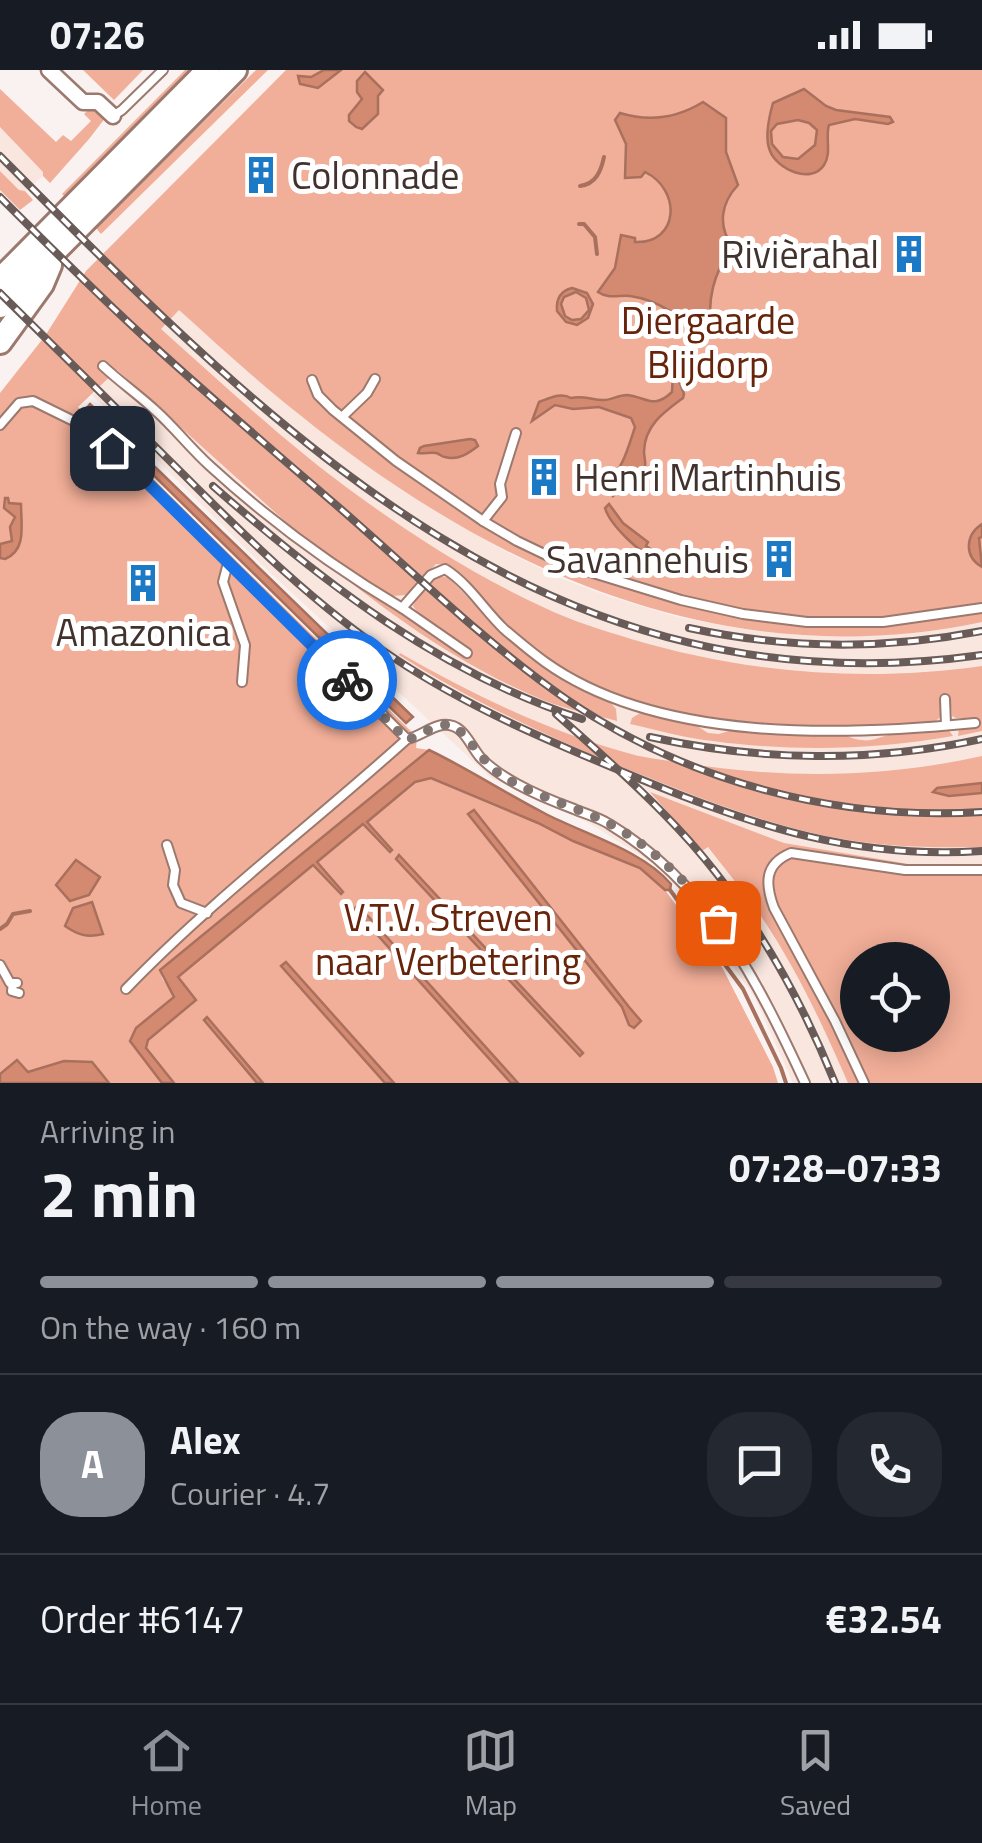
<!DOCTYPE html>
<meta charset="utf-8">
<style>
:root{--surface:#171b24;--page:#242831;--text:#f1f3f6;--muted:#9ea1a6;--line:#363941;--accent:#8c9099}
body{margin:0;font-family:"Titillium Web",sans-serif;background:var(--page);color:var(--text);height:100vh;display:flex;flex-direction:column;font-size:38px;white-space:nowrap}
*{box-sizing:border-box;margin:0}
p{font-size:32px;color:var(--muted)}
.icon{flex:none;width:55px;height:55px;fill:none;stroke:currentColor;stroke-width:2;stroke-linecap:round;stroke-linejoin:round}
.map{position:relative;height:1013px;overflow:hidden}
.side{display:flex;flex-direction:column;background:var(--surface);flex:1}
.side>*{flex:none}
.buttons{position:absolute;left:840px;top:872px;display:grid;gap:20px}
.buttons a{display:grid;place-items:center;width:110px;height:110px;border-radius:50%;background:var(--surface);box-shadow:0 5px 25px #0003;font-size:50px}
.pin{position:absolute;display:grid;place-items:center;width:85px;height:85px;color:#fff;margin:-42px;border-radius:20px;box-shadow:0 5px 15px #0006}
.courier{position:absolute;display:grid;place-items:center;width:100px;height:100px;margin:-50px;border:8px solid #1a73e8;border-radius:50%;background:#fff;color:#222;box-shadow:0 2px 12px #0007}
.overview em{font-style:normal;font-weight:700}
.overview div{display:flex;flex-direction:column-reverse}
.overview{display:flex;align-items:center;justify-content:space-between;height:170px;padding:0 40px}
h1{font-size:65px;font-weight:700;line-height:75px}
.bar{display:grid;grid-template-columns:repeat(4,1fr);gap:15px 10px;align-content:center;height:120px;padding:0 40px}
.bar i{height:12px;border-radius:8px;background:var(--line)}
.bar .on{background:var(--accent)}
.bar p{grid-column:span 4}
.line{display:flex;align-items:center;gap:25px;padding:0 40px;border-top:2px solid var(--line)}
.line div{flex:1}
.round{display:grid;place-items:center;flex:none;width:105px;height:105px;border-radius:40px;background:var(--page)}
.status{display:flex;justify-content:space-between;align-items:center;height:70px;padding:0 50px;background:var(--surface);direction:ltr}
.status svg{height:28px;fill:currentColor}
.tab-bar{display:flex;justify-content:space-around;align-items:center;height:140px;border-top:2px solid var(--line);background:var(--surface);font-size:28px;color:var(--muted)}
.tab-bar a{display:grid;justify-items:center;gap:5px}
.tab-bar .on{color:var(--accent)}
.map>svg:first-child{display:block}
.built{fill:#f9e6df;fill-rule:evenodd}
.green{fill:#f1ae98;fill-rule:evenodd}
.water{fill:#d48a71;stroke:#a8705d;stroke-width:2.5;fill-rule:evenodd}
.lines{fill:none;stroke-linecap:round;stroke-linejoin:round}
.stream{stroke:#a8705d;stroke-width:4}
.service-casing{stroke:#9c796e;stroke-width:12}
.minor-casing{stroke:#9c796e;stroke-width:19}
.primary-casing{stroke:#9c796e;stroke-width:28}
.service{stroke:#fff;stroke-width:8}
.minor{stroke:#fff;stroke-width:14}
.primary{stroke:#fff;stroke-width:22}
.rail-casing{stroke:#695b57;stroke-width:8}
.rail{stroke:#fff;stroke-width:4;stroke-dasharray:11;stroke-linecap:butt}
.done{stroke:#827571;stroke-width:10;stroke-dasharray:0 18}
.route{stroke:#1a73e8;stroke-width:12}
.labels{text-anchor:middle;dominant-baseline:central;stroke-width:10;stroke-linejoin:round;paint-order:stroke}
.poi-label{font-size:38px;fill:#41322d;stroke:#fff;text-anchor:start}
.park-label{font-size:38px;fill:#67240a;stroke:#fff}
</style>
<div class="status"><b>07:26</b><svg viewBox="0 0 49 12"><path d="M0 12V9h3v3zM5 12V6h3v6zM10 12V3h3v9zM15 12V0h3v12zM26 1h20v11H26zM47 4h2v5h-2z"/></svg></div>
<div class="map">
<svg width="982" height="1013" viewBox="0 0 982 1013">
<rect width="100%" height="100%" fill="#faf2f0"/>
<g class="built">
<path d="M0,57L44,103L43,106L25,121L19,120L0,101Z"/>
<path d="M179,240L301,346L386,409L503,480L563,509L608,526L678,547L749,560L798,565L823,566L982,550V1013H793L755,928L668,803L589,753L491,708L262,495L92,325ZM858,890H932V965H858Z"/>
</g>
<g class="green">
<path d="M83,0H143L114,30Z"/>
<path d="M185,0H192L66,128L62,124Z"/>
<path d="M256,0H268L101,164L96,158Z"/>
<path d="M286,0H982V552C726,606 496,503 300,345C258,312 219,276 179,240L161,259C225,316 288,375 357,425C416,468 479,508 545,538C572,551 602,560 631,569C746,603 863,613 982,596V661L958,666L959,658L978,656V649L956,648L952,646L950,627H942L940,647L934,653C812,664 671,664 563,598C548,589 533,578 520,567C499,550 462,493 436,494L406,525L392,526L381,522L308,472L117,300L78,337L417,667L416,678L429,680L160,900L162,908L174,926L136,958L130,971L162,1013H109L92,992H79L29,1006L11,995L0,1004V323L45,266L86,201Z"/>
<path d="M0,19L56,72L63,65L71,71L91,51L84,44L89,39H98L106,47L89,69L50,113L43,106V102L0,57Z"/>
<path d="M0,101L19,120L25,121L33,130L20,140L0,120Z"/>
<path d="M312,482L468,586L471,580L421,547L413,536L421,520L435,506L448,507L496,557L548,599L606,627L616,639L617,651C593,644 567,640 543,630C454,593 386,541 312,482Z"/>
<path d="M400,583C473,625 550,662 631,684C649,689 667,690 684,693C782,709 885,708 982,686V777C931,778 881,777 831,767C761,753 695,726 629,700C548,667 473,632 399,585Z"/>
<path d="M640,643L694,654L708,663L719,664L732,660L842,664C872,677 872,667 898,663C914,660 931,660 948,659L953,666C874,680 794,682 713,671C685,668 657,660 630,654L632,648Z"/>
<path d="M431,708L538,753L573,771L640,798L665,820L723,899L773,997L778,1013H174L146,978L148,970L195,930L177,907L415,712Z"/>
<path d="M650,722L784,773L938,799L982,795V1013H848C822,953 794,893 756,839C741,818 724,798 708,777L702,781ZM858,890H932V965H858Z"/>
</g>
<g class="water">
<path d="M324,0H341L318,18L300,14L298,6L311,7Z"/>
<path d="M365,2L383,20L378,26V44L362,59L356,57L349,51V45L362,29L357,22V11Z"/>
<path d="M804,19L826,36L836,40L890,47L893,52L888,54L855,49L829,55C825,67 832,83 824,95C811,115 777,99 770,81C764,67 769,47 773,33ZM798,50L809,53L817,60L815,75L798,89L783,87L772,74L771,61L777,54Z"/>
<path d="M703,32L726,48V82L738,115C721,133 717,156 733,177C714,201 706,231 712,262L698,269C683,246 658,230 630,226C618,225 608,229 598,222L615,198L621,165L635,168V172C679,174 682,120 645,102L641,107L625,108L626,74L615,50L620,43C649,52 677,48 703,32Z"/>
<path d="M572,218L587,223L593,234L588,248L577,255L566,252L557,241C556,230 560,221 572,218ZM576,222L586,228L589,240L581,249L572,250L565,246L561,234L564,227Z"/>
<path d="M676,302L684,324L683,328C664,342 645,355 644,381C644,387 646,392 645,397L630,405L626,415L613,426L606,414C623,399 628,378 635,357L631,348L599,337L573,339L555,335L532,351L539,332C550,328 561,322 571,328C583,325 592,330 604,330C612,330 618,325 627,325C647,327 653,340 672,322L673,303Z"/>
<path d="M90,334L413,647L406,653L86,339Z"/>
<path d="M470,369L475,370L478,376C469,383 458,391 445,387C442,387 440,384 436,383C430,382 424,384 418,383L420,378L424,376Z"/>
<path d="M5,428H8L9,433L21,434C21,455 27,480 5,489L0,488V474L12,471L10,457L15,447L4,438Z"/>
<path d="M609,434L623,453L648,472L646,476L659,484L657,489C640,484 610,455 605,438Z"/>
<path d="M982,454V467L979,468L982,497C964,487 965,465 982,454Z"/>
<path d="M429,680C469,699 505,723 544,743C584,764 642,780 671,814L670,820H665L640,798L573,771L538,753L431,708L415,712L367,752L392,780L390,782L363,754L317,792L343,822L341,824L313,795L178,907L196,930L148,970L146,978L174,1013H162L130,971L136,958L174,927L160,900Z"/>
<path d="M982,713V723L949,726L933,722L937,718Z"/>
<path d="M474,740L629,937L641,951L634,958L629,955L622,937L468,744Z"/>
<path d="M399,785L583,983L580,986L396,789Z"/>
<path d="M76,790L100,807L89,825L70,831L56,815Z"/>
<path d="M92,832L103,864C87,868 78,865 65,856L73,838Z"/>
<path d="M358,835L518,1013H511L354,839Z"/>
<path d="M286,892L394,1013H385L281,896Z"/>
<path d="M207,947L263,1013H257L204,950Z"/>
<path d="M17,990L28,1002L64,991L92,992L109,1013H0V1004Z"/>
</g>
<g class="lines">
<g class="stream">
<path d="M580,116C596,114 601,101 604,87"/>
<path d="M579,154H584L595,167L597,184"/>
<path d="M670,820L743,919L781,998L786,1013"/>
<path d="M0,859L7,854L13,844L30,841"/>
</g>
<g class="service-casing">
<g id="service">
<path d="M113,46L122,40L163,0"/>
<path d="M103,296C120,312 139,325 156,341C175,358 191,379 210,396C269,450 333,497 402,538L431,505L445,499C469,514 484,540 504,559C517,570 531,582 545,592C658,673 843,666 975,653"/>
<path d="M312,310L318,325L333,340L396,391L483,451L517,471L567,495L681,530L743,544L807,552H883L982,538"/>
<path d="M342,347L367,323L375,309"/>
<path d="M0,355L19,333L33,331L98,363L407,669"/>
<path d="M483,451L502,427L500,414L516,363"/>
<path d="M228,493L223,512L245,575L242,612"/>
<path d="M402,538L467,583"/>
<path d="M945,629L946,655"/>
<path d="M167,775L175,800L173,815L181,833L207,843"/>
<path d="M0,895L10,913H17"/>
<path d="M13,913L12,921L19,923"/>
<path d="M126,919C213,829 314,753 407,669C419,667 430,657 442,655C463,652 469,674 480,687C491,699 504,707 517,714C535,724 555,732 574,739C585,744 598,747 609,754C710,815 757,910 805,1013"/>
<path d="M864,1013L835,951L774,838C765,814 764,794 791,783L905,800H982"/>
</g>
</g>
<g class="minor-casing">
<path id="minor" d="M49,0L83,32H98L113,46"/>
</g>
<g class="primary-casing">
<g id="primary">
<path d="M0,210L208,0"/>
<path d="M0,236L235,0"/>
<path d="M0,272L42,214L50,195"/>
</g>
</g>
<use href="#service" class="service"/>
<use href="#minor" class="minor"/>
<use href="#primary" class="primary"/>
<g class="rail-casing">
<g id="rail">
<path d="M0,86C278,366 550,645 982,585"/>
<path d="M0,127C46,173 93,220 141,264C204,322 270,378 335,434C409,498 485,573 566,629C688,712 835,751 982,742"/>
<path d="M0,223C61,283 122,344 183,404C249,470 315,535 394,588C472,640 558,675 645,711C759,758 857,789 982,781"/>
<path d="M213,416C324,513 440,603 582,649"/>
<path d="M689,558C786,579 885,580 982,561"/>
<path d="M556,644C592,676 629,708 663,743C739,819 795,914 835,1013"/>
<path d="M650,667C759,691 873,693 982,669"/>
</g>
</g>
<use href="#rail" class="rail"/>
</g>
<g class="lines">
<path class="done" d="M347,610L407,670C421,666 435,653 450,655C464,658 482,692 498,703C530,725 569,734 604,751C648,772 690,814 718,853"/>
<path class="route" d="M112,378L347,610"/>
</g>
<defs>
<g id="building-bare" transform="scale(3)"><path d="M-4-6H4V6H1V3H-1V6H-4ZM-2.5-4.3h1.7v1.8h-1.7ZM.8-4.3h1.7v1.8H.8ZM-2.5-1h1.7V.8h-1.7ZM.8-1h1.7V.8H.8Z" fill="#1c79c5" stroke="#fff" stroke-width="2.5" paint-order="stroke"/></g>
</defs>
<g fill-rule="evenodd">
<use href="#building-bare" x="261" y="105"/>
<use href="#building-bare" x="909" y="184"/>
<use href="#building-bare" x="544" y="407"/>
<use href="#building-bare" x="779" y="489"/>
<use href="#building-bare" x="143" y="513"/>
</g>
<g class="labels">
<g class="poi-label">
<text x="291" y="105">Colonnade</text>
<text x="879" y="184" text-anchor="end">Rivièrahal</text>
<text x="574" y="407">Henri Martinhuis</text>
<text x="749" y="489" text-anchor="end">Savannehuis</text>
<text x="143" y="562" text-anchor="middle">Amazonica</text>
</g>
<g class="park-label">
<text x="708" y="250">Diergaarde<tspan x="708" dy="44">Blijdorp</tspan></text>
<text x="448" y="847">V.T.V. Streven<tspan x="448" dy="44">naar Verbetering</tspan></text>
</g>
</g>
</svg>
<div class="buttons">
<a><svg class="icon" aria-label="locate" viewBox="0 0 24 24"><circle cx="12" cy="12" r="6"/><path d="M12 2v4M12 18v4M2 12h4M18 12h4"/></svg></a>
</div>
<div class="pin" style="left:718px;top:853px;background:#ea580c"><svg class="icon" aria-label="bag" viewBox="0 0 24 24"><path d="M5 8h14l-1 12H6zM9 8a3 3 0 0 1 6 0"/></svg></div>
<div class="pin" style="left:112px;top:378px;background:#1f2937"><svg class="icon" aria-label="home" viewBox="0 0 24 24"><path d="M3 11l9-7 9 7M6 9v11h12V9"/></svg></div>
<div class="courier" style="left:347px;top:610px"><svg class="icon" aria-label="bike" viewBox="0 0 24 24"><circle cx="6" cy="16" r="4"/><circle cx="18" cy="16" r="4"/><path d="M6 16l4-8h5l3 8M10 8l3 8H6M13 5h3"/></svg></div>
</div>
<section class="side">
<div class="overview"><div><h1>2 min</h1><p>Arriving in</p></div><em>07:28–07:33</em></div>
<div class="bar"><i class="on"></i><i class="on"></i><i class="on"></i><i></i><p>On the way · 160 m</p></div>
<div class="line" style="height:180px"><b class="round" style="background:var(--accent);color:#fff">A</b><div><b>Alex</b><p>Courier · 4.7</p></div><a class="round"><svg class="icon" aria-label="chat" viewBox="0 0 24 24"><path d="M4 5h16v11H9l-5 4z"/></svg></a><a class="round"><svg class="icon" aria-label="phone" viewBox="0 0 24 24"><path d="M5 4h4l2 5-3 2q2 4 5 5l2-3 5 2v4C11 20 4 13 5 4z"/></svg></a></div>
<div class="line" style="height:130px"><div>Order #6147</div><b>€32.54</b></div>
</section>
<nav class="tab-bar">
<a class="on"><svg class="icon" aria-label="home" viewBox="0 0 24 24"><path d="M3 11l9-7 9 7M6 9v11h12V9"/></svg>Home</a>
<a><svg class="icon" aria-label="map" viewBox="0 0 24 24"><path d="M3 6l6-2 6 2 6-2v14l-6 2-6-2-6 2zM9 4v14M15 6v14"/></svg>Map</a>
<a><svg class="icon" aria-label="saved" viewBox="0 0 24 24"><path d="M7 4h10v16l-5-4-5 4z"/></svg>Saved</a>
</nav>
